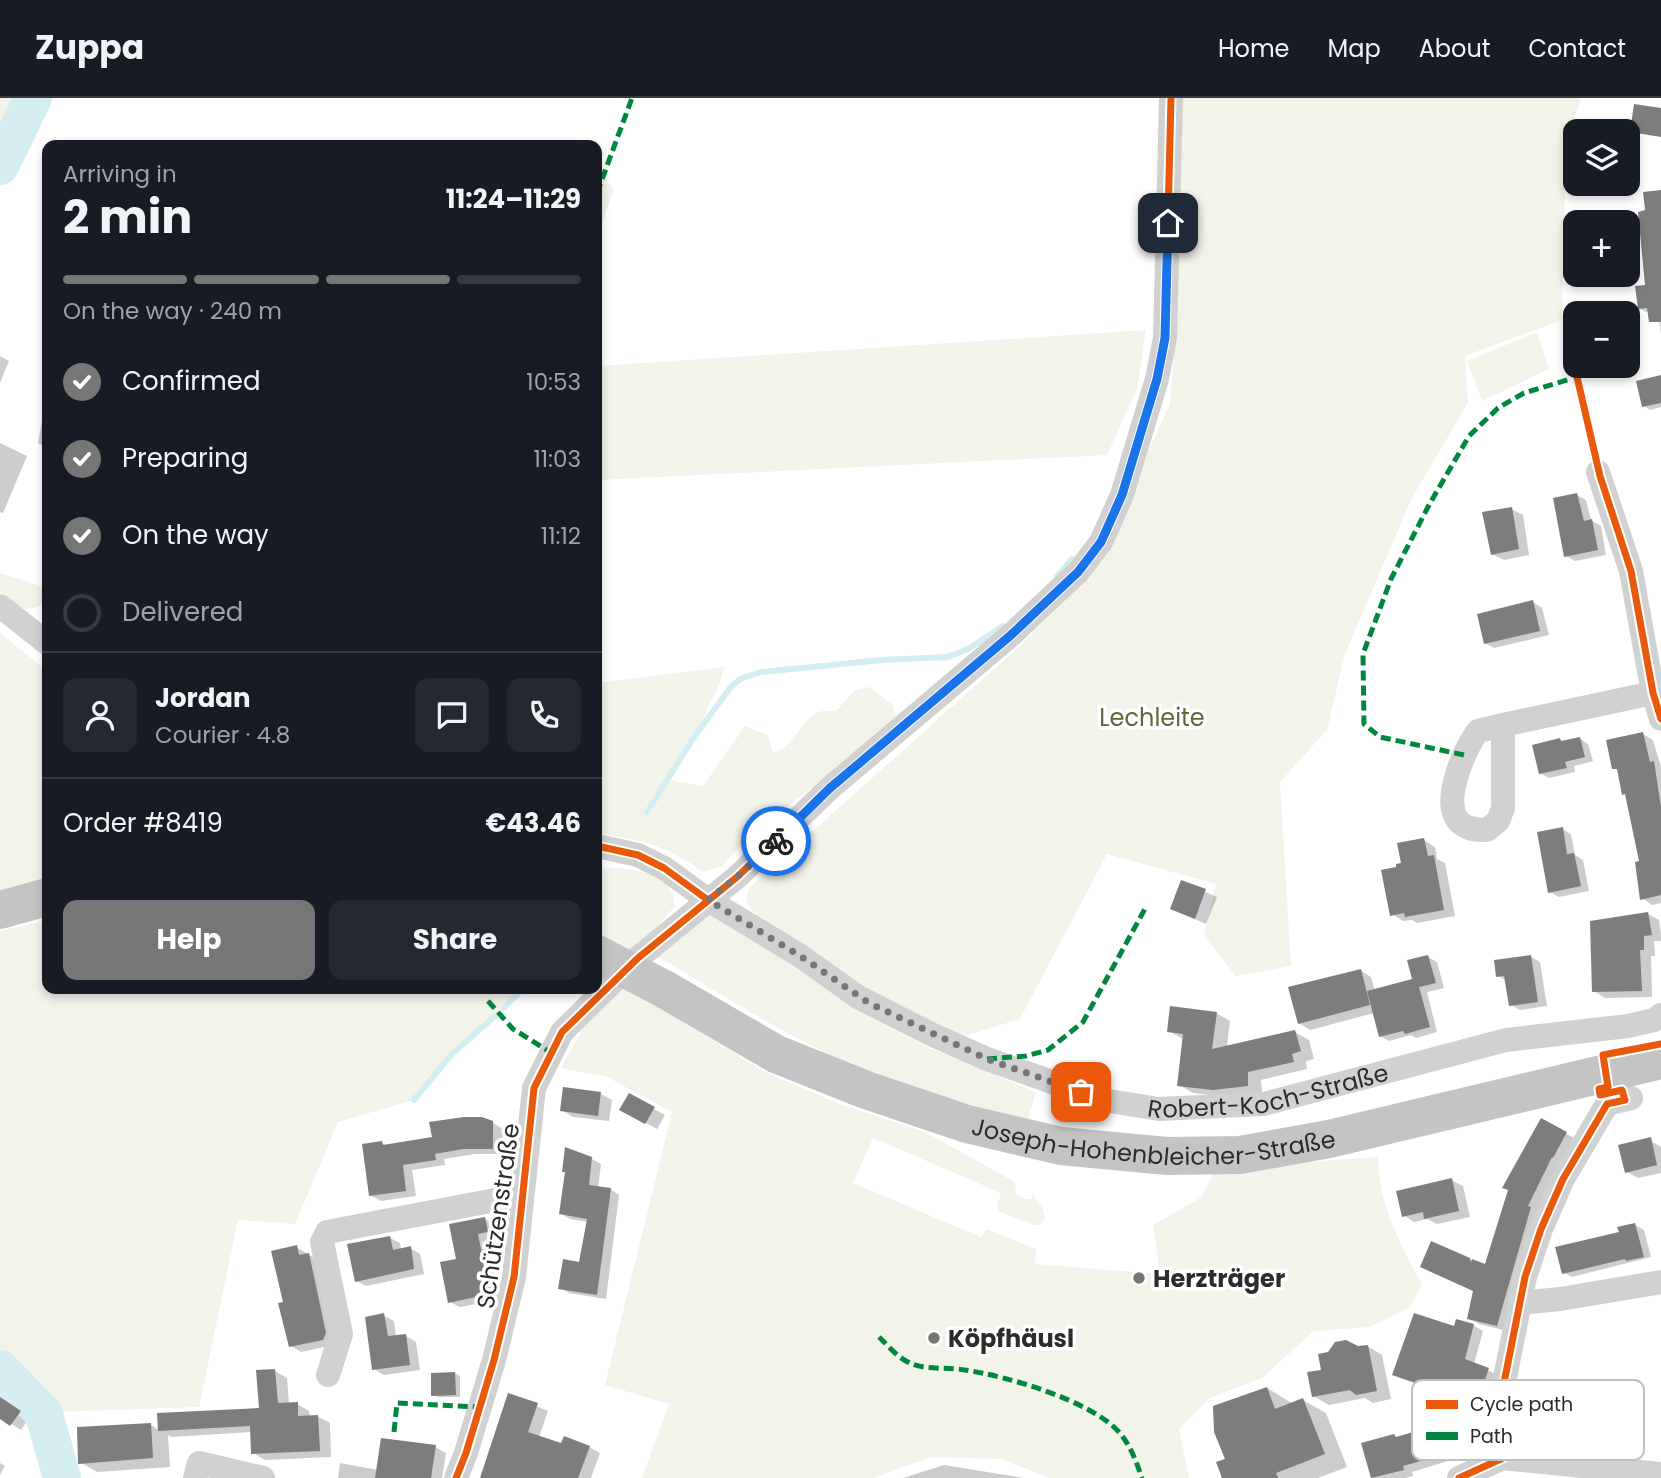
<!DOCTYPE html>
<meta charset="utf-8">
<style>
:root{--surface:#171b24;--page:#242831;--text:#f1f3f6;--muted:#9ea1a6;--line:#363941;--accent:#767676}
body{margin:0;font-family:Poppins,sans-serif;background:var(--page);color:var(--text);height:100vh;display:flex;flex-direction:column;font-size:26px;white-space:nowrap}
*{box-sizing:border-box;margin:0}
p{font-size:23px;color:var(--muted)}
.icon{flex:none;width:38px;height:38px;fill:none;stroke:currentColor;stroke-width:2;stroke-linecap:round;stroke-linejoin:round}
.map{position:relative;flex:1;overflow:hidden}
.details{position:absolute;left:42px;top:42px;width:560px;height:854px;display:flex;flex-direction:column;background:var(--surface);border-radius:14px;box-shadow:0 4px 10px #0003}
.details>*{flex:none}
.fabs{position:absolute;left:1563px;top:21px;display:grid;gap:14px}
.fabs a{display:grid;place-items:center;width:77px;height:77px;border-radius:14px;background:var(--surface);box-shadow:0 4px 10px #0003;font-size:35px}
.pin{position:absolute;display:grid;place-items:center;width:60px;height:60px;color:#fff;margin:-30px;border-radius:14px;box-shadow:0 4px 10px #0006}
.courier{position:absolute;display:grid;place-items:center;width:70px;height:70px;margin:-35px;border:5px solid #1a73e8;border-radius:50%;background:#fff;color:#222;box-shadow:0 2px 9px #0007}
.summary em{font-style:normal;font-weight:700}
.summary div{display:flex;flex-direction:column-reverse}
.summary{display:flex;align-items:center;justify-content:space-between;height:119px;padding:0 21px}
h1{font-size:46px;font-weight:700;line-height:52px}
.bar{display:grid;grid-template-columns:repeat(4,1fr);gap:10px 7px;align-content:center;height:84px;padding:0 21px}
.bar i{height:9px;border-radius:5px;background:var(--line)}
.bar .active{background:var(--accent)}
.bar p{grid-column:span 4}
.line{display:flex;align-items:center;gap:18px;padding:0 21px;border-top:2px solid var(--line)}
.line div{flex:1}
.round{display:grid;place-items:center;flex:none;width:74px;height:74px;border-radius:14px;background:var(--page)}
ol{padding:0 21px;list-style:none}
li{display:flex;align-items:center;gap:21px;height:77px}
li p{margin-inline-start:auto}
li .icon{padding:7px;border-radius:50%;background:var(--accent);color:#fff;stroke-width:4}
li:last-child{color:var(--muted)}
li i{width:38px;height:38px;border:4px solid var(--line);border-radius:50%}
.cta{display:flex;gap:14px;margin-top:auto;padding:14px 21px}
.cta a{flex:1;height:80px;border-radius:14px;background:var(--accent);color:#fff;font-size:28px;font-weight:700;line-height:80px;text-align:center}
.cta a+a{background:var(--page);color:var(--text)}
header{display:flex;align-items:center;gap:42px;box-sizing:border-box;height:98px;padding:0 35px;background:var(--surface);border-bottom:2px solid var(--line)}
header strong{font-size:33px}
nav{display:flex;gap:38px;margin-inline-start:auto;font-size:24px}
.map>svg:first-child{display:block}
.green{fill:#f2f4ea}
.shadow{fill:#0003}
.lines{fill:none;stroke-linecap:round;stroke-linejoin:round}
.stream{stroke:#d4eef2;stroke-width:6}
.river{stroke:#d4eef2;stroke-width:38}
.building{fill:#7d7d7d}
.street{stroke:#d1d1d1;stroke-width:24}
.primary{stroke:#c4c4c4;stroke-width:38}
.primary-bridge{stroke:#c4c4c4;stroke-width:38}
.quiet{stroke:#00873e;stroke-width:5;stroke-dasharray:10 5;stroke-linecap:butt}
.cycleway-casing{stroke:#fff;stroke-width:11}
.cycleway{stroke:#e8590c;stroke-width:7}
.done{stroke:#767676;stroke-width:7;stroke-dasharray:0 12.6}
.route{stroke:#1a73e8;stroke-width:9}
.poi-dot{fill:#767676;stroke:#fff;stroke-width:2.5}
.labels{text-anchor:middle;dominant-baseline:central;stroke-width:7;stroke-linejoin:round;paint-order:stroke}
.park-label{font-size:24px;fill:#5b6a37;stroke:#fff}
.street-label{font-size:24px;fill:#2c2c2c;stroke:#fff}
.poi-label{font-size:24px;font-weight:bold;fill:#2c2c2c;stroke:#fff;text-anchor:start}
.key{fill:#fff;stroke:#c0c0c0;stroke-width:2}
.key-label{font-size:19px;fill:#2c2c2c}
</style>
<header>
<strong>Zuppa</strong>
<nav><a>Home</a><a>Map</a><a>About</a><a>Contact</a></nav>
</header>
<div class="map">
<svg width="1661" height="1380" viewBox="0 0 1661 1380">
<rect width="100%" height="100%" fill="#fff"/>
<g class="green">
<path d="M0,0H40L0,89Z"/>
<path d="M1179,0H1581L1566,45L1562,222L1465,258L1468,305L1412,400L1344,559L1327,632L1280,684L1291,868L1236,878L1204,838L1216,786L1107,756L1020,921L962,939L863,889L766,826L753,814L746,802L749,790L1020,548L1086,482L1107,450L1134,400L1148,354L1170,306L1178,205Z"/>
<path d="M597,68L614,92L597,139Z"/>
<path d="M1146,232L1137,291L1107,357L597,382V268Z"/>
<path d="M1537,234L1549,271L1482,303L1467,263Z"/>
<path d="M0,475L47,490V504C24,517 18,510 0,494Z"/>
<path d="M0,535L47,573V780L0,792Z"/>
<path d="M724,569L719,587L694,639L668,682L703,688L745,628L768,637L773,655C794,649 801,621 819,614C823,612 832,613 836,613L855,592L870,589L893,607L897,624L752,736L721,769L702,774C669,747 637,742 597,735V585Z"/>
<path d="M597,769C627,771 672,769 675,808L633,856L597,836Z"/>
<path d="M708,817L719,818L858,912L930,950L1036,994L1028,1021C977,1010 928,996 879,978C800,948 729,900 656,858Z"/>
<path d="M47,822V891H522L512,902L452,956L414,1002L338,1024L295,1126L238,1122L199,1309L54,1314L16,1260L0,1253V833Z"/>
<path d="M624,889L769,976L840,1006L925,1034L1015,1084L1016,1096L1025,1101H1032V1096L1043,1111L1045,1121L1039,1127H1034L998,1113L997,1108L1001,1095L873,1040L853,1085L981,1139L986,1131L1036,1151L1035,1166L1160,1176L1153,1127L1200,1100L1217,1070L1378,1059C1379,1108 1400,1145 1422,1187L1410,1209L1370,1229L1314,1233L1262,1280L1210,1300L1179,1331L1189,1380H1050L1000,1361L931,1359L874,1380H642L669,1306L605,1287L672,1014L607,979L561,970L589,920Z"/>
</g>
<g class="shadow">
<path d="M1661,94V237L1658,212L1646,214L1639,210L1647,188V114Z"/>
<path d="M0,258L9,263L0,285Z"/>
<path d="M1661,279V309L1650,312L1644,308Z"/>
<path d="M47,295V350L38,345Z"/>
<path d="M0,345L27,358L3,415L0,414Z"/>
<path d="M1577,397L1586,402L1591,422L1601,428L1606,457L1575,463L1566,458Z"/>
<path d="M1511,411L1523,417L1529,457L1504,462L1492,456Z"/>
<path d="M1533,504L1542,510L1549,537L1494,550L1485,545Z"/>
<path d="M1643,636L1653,642L1661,669V805L1652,807L1642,800L1641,765L1627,698L1623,695L1619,673L1614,670Z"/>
<path d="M1579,640L1588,646L1593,663L1574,668L1575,674L1549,680L1540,675L1560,642L1563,644Z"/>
<path d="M1562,731L1571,736L1575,757L1583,762L1589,793L1559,799L1550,794Z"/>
<path d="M1424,742L1435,749L1437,761L1445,765L1455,818L1417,825L1412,822L1403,823L1392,816Z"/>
<path d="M1182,784L1217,799L1206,826L1172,811Z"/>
<path d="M1648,816L1659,822L1661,836V843H1654L1655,858H1651L1652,899L1605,900L1594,893Z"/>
<path d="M1428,859L1437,864L1444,890L1427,894L1437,934L1416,940L1411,937L1389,943L1380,938L1374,915L1310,932L1299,925L1360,872L1371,879L1375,893L1414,882Z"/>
<path d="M1531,859L1540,864L1547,908L1520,912L1511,907L1507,883L1498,878Z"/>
<path d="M1216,915L1230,923L1227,949L1295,934L1309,942L1314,961L1306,963L1307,971L1261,982L1262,995L1227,999L1193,995L1179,987L1183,941L1169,933Z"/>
<path d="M601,996L612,1002L609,1023L573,1019L562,1012Z"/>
<path d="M629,997L665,1017L657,1031L621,1011Z"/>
<path d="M1541,1022L1576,1041L1507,1233L1479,1226L1469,1220L1475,1193L1469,1161L1486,1169Z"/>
<path d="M493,1025L503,1031V1056H475L444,1061L445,1067L412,1072L416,1098L381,1103L370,1097L382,1045L387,1048L434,1041Z"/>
<path d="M1651,1043L1661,1049V1075L1638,1080L1627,1074Z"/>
<path d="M592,1061L601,1066L598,1090L610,1091L619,1097L606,1201L569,1195L560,1190L581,1166L588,1124L570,1121L560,1115Z"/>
<path d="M1451,1082L1463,1088L1470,1119L1437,1126L1427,1121L1414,1124L1403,1117Z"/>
<path d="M485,1121L495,1127L498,1139L488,1142L499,1202L460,1209L450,1204L458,1162Z"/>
<path d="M1635,1127L1644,1132L1651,1159L1572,1179L1563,1174Z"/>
<path d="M390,1140L400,1145L401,1152L410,1150L420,1156L424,1176L366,1188L356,1183Z"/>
<path d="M296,1149L318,1162L333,1247L301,1254L291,1248L285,1205Z"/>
<path d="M383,1217L394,1223L396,1239L406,1238L416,1244L420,1272L384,1277L374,1271Z"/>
<path d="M1473,1227L1483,1233L1474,1266L1498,1277L1481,1322L1429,1305L1419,1299L1423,1288L1395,1276L1455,1230Z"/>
<path d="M1367,1248L1382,1257L1391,1301L1373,1305L1365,1300L1329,1307L1313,1298L1323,1274L1357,1250Z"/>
<path d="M275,1273L287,1280L289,1306H297L309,1313L310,1319L317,1318L330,1325L331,1359L265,1362L253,1355L252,1334L172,1339L168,1337L170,1369L97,1374L80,1364L151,1327L159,1332L261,1312Z"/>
<path d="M455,1275L460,1278V1299H438L433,1297Z"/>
<path d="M1267,1290L1290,1304L1291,1307L1303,1302L1326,1315L1347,1369L1318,1380H1223Z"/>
<path d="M510,1297L548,1313L539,1339L562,1347L589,1349L600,1355L591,1380H482Z"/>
<path d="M0,1300L29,1320L21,1332L0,1319Z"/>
<path d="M1433,1330L1444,1336L1451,1362L1412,1374L1413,1378L1405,1380H1373L1363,1346L1398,1340Z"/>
<path d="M435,1349L446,1355L442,1380H338L340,1365L378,1372Z"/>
<path d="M0,1365L5,1368L0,1377Z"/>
<path d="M944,1367L1024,1380H903Z"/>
</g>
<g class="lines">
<g class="stream">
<path d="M1057,478L1072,461"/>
<path d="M647,714L694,639L730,590L740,581L761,574L882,562L948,559L970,550L1003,528"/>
<path d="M504,910L522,891"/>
<path d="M414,1002L452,956L495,918"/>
</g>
<g class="river">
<path d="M0,68L33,0"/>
<path d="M0,1271L44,1316L62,1380"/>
</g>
</g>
<g class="building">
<path d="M1634,6L1661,10V39L1630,34Z"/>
<path d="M1661,92V224H1649L1647,210L1638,211L1635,188L1645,187L1638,114L1645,112L1643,94Z"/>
<path d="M1661,277V305L1642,309L1636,283Z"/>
<path d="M1577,395L1584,423L1592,421L1598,452L1564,459L1553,400Z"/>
<path d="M1512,409L1519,451L1491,457L1482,414Z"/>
<path d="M1533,502L1540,533L1484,546L1477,516Z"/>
<path d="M1643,634L1650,664L1654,663L1661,709V797L1640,802L1635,764L1639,763L1625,696L1622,697L1617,671H1612L1606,642Z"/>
<path d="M1580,639L1585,659L1565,664L1567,670L1539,676L1532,647L1560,640L1561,643Z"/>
<path d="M1563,729L1567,756L1574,755L1581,788L1548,795L1537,734Z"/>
<path d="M1424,740L1428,758L1434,757L1444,812L1405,819L1404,815L1390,818L1381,772L1396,769V766L1401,765L1397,745Z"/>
<path d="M1181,782L1206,791L1195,821L1170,811Z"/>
<path d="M1648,814L1652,837L1644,838V852H1640L1642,893L1592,894L1590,823Z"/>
<path d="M1428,857L1436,885L1419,889L1430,929L1405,936L1403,933L1379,939L1367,893L1412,881L1407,862Z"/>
<path d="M1531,857L1538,904L1509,908L1504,878L1496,879L1494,862Z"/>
<path d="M1361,871L1370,907L1298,926L1288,889Z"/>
<path d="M1170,908L1217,914L1212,951L1295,932L1301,953L1292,956L1294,964L1248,974V988L1213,992L1177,988L1183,936L1167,934Z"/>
<path d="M563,989L601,994L598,1018L560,1013Z"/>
<path d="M629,995L655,1009L645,1026L619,1012Z"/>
<path d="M464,1019H482L493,1023V1051H463L435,1056L436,1062L403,1067L406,1093L369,1098L362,1046L382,1043L383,1047L432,1039L429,1024Z"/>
<path d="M1541,1020L1567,1034L1553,1060L1552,1059L1528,1108L1531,1109L1497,1228L1467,1221L1473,1193L1420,1169L1431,1143L1470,1160L1471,1165L1472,1161L1485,1166L1508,1092L1502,1090Z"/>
<path d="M1651,1039L1657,1067L1625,1075L1618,1047Z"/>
<path d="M565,1049L592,1059L589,1087L611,1090L597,1197L558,1191L563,1161L579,1164L587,1121L559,1116L565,1074H562Z"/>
<path d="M1452,1080L1459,1113L1424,1121L1423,1114L1402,1119L1396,1093Z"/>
<path d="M485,1119L488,1134L478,1136L490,1196L448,1205L440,1164L456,1161L449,1126Z"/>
<path d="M1635,1125L1644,1159L1626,1163L1625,1161L1562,1176L1555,1149L1619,1134L1617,1129Z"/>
<path d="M390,1138L393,1152L411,1148L414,1171L355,1184L347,1146Z"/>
<path d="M297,1147L299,1157L309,1155L326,1235L323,1242L289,1249L278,1205L283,1204L271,1153Z"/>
<path d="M384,1215L388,1238L406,1236L410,1267L372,1272L365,1219Z"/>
<path d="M1414,1215L1454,1228L1456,1221L1474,1226L1465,1261L1489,1270L1472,1318L1417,1300L1421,1287L1392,1277Z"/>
<path d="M1346,1242L1358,1248L1368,1247L1377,1293L1356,1297L1350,1292L1312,1299L1307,1274L1321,1272L1318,1256L1328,1254L1335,1244Z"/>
<path d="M275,1271L278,1305L298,1304V1318L318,1317L320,1353L251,1356L250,1328L158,1333L157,1315L259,1310L256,1272Z"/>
<path d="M455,1274L456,1297L431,1298V1275Z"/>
<path d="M1267,1289L1275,1311L1303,1300L1325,1356L1276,1375L1278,1380H1222L1216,1364L1225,1361L1214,1334L1213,1308Z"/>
<path d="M508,1295L538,1305L528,1334L561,1345L564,1338L590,1348L578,1380H480Z"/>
<path d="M0,1299L21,1313L10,1328L0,1321Z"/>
<path d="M151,1325L153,1360L78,1366L77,1329Z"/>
<path d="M1434,1328L1442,1357L1403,1368L1404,1372L1371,1380L1361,1345L1394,1336L1396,1339Z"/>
<path d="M381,1340L436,1347L431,1380H375Z"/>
</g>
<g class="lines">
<g class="street">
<path d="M1598,374L1631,473L1653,595L1661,621"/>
<path d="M0,508L47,545"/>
<path d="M1503,627V710L1498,723L1487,732C1479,732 1472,732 1465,728C1436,714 1464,651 1478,633L1503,627L1653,595"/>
<path id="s1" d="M597,748L638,757L664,770L708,802L799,857L858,899L933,937L987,961L1103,1002L1159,1011L1264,1006L1506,942L1628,928L1654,922L1661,917"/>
<path d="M638,860L737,779L830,690L1011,537L1078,474L1101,444L1122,397L1157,281L1165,240L1171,0"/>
<path d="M1520,1205L1560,1201L1661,1184"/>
<path d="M328,1277L341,1236L322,1144L327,1134L522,1097"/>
<path d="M1503,1360L1497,1320L1525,1179L1541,1131L1563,1081L1607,1006L1631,1000"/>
<path d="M195,1380L199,1365L263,1380"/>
<path d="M456,1380L466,1355L494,1262L514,1179L534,990L562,934L614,883"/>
<path d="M1459,1380L1503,1360L1661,1376"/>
</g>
<g class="primary">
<path d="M0,812L47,799"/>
<path id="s2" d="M664,891L776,956L866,992L967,1026L1061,1048L1167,1058L1240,1057L1329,1041L1661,962"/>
</g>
<path class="primary-bridge" d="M597,856L664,891"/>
<g class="quiet">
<path d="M597,95L632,0"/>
<path d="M1464,657L1380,639L1364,626L1363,556L1391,481L1429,407L1469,338L1498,310L1524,295L1577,279"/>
<path d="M488,903L513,931L550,954"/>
<path d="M987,961L1026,958L1048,952L1083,924L1146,809"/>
<path d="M879,1239C888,1248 899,1261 912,1266C927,1272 949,1269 965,1272C1006,1278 1089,1302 1118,1333C1130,1346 1136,1363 1142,1380"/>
<path d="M394,1334L397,1305L479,1309"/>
</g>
<g class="cycleway-casing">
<g id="cycleway">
<path d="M1577,268V279L1600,378L1631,473L1653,595L1661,621"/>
<path d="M597,748L638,757L664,770L708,802"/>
<path d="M456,1380L466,1355L494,1262L514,1179L534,990L562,934L638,860L737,779L830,690L1011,537L1078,474L1101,444L1122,397L1157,281L1165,240L1171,0"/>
<path d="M1459,1380L1503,1360L1497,1320L1525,1179L1541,1131L1563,1081L1607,1006L1625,1002L1622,992L1600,997L1599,991L1608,989L1603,957L1661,946"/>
</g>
</g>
<use href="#cycleway" class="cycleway"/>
</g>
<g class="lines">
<path class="done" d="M776,743L737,779L708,802L799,857L869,905L987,961L1081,994"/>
<path class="route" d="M776,743L830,690L1011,537L1078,474L1101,444L1122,397L1157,281L1165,240L1168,125"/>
</g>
<g class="poi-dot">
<circle cx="1139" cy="1180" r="7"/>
<circle cx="934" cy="1240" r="7"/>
</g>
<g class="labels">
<g class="park-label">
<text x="1152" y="619">Lechleite</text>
</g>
<g class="street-label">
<text stroke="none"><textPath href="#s1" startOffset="738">Robert-Koch-Straße</textPath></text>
<text stroke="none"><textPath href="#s2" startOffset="522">Joseph-Hohenbleicher-Straße</textPath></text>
<text transform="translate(498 1118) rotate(-82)">Schützenstraße</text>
</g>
<g class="poi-label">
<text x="1153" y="1180">Herzträger</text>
<text x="948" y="1240">Köpfhäusl</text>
</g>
</g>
<rect x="1412" y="1282" width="232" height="80" rx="10" class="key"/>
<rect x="1426" y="1302" width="32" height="9" fill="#e8590c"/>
<rect x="1426" y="1334" width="32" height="8" fill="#00873e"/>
<g class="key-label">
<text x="1470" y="1313">Cycle path</text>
<text x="1470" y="1345">Path</text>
</g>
</svg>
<div class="fabs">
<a><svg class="icon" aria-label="layers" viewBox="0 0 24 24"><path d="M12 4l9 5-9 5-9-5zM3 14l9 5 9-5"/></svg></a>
<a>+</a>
<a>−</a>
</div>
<div class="pin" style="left:1081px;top:994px;background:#ea580c"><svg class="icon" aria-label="bag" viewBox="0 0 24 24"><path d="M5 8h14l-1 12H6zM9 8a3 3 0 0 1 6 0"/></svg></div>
<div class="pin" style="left:1168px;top:125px;background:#1f2937"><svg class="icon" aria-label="home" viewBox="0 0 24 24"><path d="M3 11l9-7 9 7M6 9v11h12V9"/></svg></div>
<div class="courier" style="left:776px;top:743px"><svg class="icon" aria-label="bike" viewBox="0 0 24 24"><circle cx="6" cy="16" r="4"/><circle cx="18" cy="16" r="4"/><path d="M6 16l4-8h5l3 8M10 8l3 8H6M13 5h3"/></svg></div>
<section class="details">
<div class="summary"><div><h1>2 min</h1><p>Arriving in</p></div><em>11:24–11:29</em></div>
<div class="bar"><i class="active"></i><i class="active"></i><i class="active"></i><i></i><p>On the way · 240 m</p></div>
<ol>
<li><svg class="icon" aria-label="check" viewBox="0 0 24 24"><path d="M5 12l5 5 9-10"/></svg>Confirmed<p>10:53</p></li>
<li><svg class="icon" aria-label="check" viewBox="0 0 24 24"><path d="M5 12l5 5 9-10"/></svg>Preparing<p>11:03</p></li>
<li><svg class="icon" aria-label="check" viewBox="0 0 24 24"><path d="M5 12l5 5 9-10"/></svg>On the way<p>11:12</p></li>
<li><i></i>Delivered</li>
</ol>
<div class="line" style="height:126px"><a class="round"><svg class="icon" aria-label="person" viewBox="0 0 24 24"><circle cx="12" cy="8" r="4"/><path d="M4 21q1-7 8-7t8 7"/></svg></a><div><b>Jordan</b><p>Courier · 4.8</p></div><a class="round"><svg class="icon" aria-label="chat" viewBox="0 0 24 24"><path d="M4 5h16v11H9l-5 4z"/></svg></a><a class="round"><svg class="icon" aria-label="phone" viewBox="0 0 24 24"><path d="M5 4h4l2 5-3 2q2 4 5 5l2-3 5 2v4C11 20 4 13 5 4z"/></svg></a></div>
<div class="line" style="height:91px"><div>Order #8419</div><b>€43.46</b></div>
<div class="cta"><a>Help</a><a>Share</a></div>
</section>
</div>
